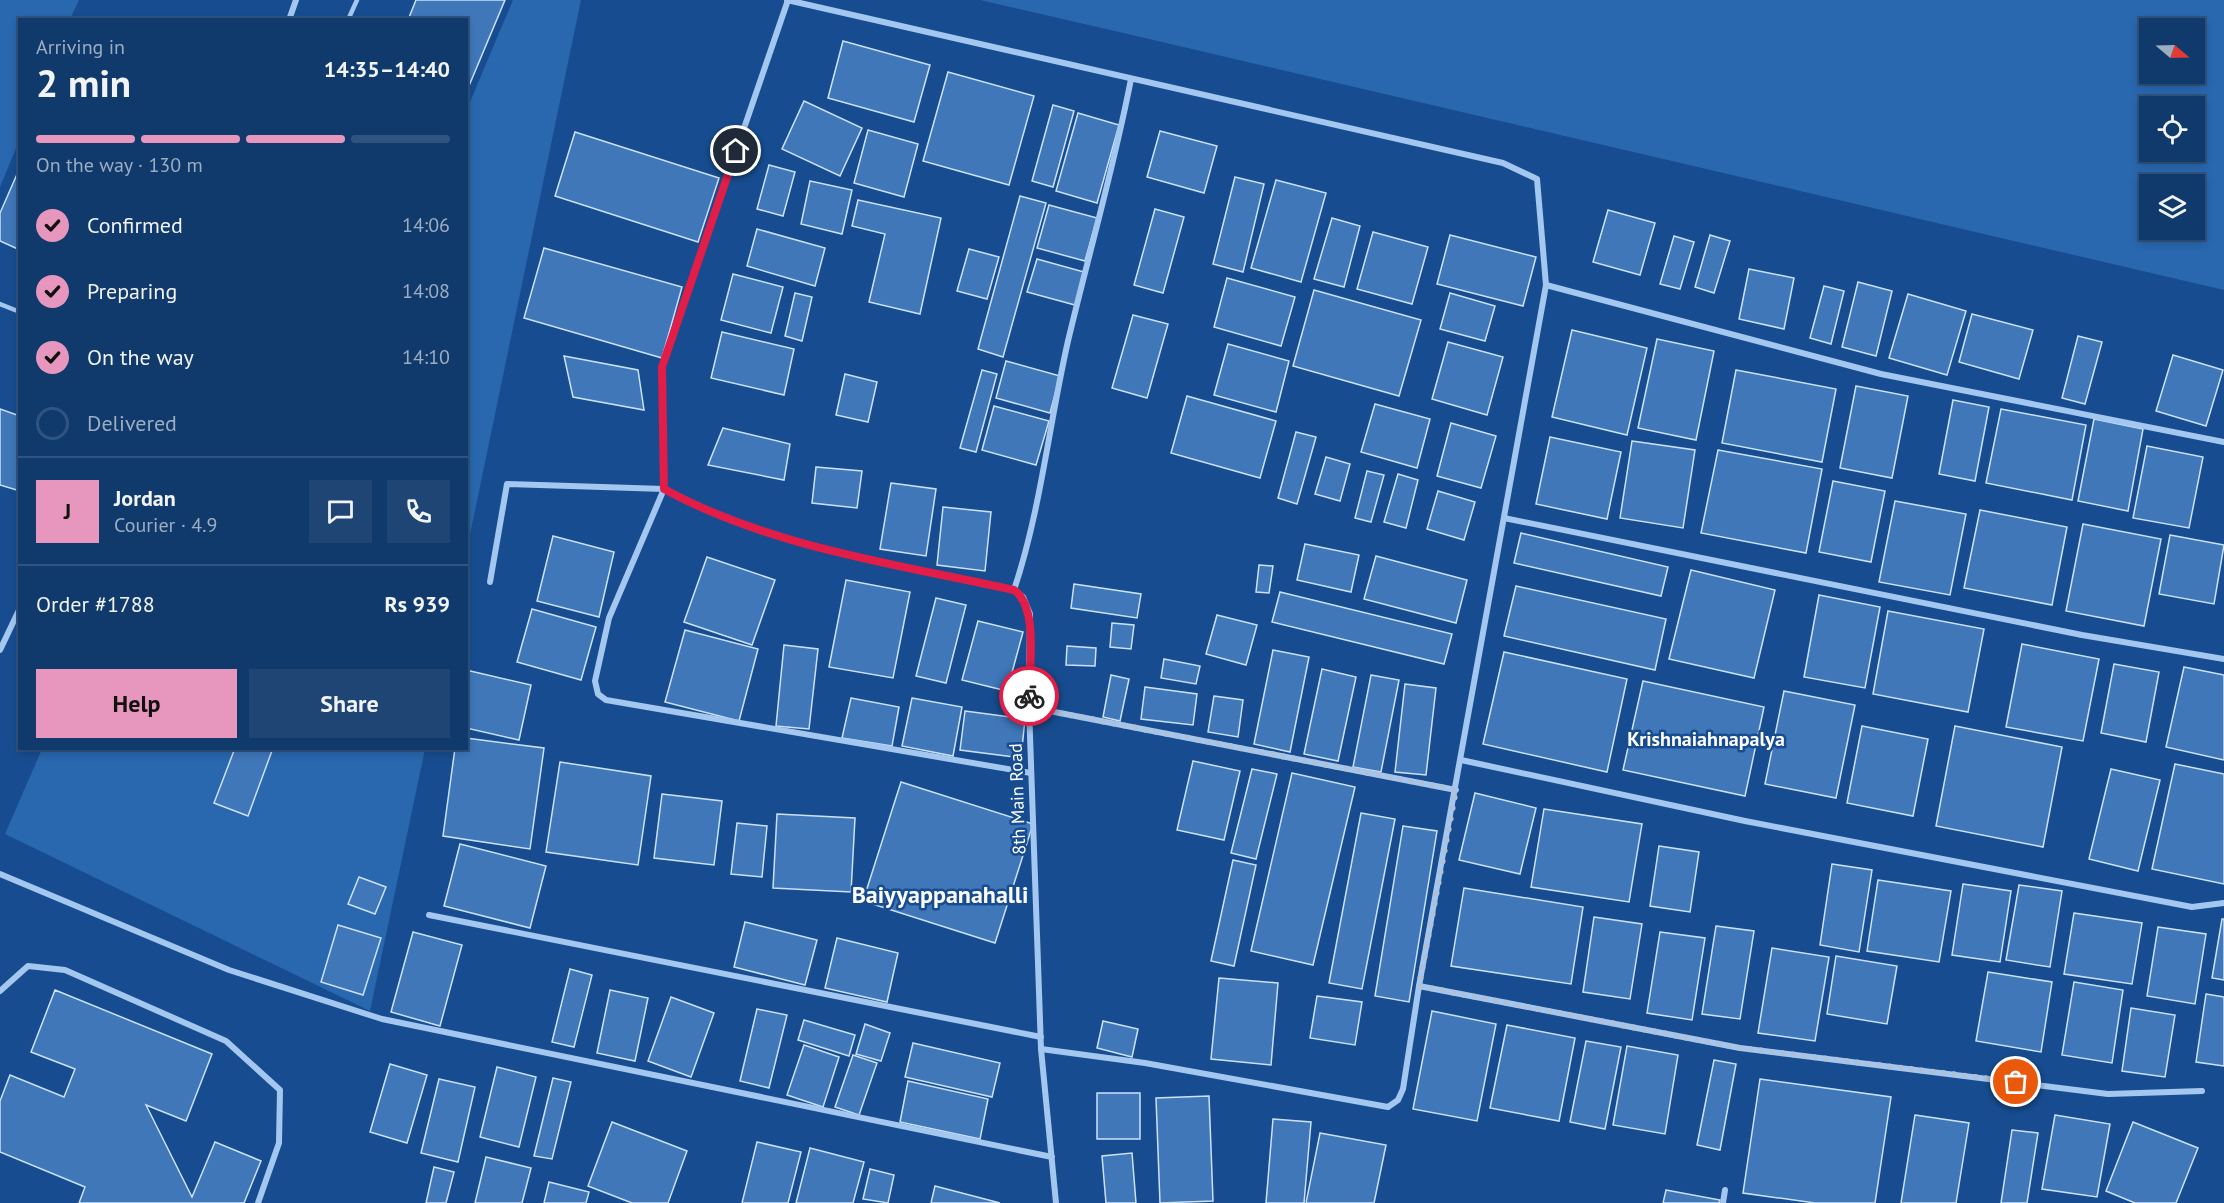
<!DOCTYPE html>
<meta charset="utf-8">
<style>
:root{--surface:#113a6c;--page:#1e4574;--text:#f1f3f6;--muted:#9cadc2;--line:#30547f;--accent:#e797bd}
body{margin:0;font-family:"PT Sans",sans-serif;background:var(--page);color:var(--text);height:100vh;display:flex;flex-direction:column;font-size:22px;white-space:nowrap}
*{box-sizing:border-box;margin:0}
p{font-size:20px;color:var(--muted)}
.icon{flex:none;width:33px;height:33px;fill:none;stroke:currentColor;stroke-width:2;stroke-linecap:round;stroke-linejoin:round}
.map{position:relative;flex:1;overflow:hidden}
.sheet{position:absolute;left:18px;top:18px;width:450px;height:732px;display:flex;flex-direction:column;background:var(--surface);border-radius:0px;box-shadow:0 3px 9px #0003,0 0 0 2px var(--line)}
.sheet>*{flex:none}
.needle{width:39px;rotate:109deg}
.controls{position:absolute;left:2139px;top:18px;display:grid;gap:12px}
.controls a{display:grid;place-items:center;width:66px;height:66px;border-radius:0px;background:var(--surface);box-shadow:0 3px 9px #0003,0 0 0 2px var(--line);font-size:30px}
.pin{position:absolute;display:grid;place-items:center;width:51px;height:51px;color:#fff;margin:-26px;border:3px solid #fff;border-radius:50%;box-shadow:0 2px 6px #0007}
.courier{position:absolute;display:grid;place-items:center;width:60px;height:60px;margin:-30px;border:4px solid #e11d48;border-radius:50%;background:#fff;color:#222;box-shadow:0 2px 8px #0007}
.overview em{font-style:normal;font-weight:600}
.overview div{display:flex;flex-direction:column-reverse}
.overview{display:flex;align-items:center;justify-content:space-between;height:102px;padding:0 18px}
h1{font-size:39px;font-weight:600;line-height:45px}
.bar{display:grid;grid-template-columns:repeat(4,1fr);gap:9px 6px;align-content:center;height:72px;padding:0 18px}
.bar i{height:8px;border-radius:4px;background:var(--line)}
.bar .active{background:var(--accent)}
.bar p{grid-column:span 4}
.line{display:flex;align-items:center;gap:15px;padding:0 18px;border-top:2px solid var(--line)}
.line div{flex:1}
.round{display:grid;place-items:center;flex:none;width:63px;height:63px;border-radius:0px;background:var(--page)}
ol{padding:0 18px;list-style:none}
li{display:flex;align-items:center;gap:18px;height:66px}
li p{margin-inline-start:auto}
li .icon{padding:6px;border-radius:50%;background:var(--accent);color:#111;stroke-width:4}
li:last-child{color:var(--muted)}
li i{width:33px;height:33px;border:3px solid var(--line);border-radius:50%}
.primary-button{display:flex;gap:12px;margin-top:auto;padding:12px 18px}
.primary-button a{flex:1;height:69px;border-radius:0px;background:var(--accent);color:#111;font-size:24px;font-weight:600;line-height:69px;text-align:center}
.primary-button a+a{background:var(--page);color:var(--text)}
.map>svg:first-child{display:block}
.green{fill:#2967af;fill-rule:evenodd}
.building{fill:#3f77b9;stroke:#cbe1fb;stroke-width:1.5}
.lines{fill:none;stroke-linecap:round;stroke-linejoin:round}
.service{stroke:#a4c7f0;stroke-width:4.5}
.minor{stroke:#a4c7f0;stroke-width:6}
.done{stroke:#aec1d8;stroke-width:6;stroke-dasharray:0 10.8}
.route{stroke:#e11d48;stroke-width:8}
.labels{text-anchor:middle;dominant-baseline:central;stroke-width:5;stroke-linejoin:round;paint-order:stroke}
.street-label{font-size:18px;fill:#fff;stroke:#174d90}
.neighbourhood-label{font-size:20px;font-weight:bold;fill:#fff;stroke:#174d90}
.district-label{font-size:24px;font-weight:bold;fill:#fff;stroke:#174d90}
</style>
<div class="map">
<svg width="2224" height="1203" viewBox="0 0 2224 1203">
<rect width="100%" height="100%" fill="#174d90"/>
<g class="green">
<path d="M0,0H79L70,19L20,20L19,141L0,187Z"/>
<path d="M513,0H581L467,549V109Z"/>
<path d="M980,0H2224V290L1132,35ZM2194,28V74H2150V28ZM2194,106V152H2150V106ZM2150,184H2194V230H2150Z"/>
<path d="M42,749H425L370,1011L5,834Z"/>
</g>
<g class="building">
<path d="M416,0H505L466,93V20H408Z"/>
<path d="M843,41L930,65L914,122L828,98Z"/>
<path d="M948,72L1034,96L1009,185L923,161Z"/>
<path d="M804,101L862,128L840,176L782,149Z"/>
<path d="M1053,105L1074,111L1053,187L1032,181Z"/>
<path d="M1078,113L1119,125L1097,203L1056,191Z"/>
<path d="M868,130L918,144L904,197L854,183Z"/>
<path d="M1160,131L1217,146L1204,193L1147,177Z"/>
<path d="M575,132L719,178L698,242L555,196Z"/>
<path d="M769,165L795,172L783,216L757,209Z"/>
<path d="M18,172H20V250L0,241V213Z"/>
<path d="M1235,177L1264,184L1243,272L1213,264Z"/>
<path d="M1276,180L1326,193L1301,282L1251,268Z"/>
<path d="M810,181L852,190L842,234L801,224Z"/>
<path d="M1020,196L1046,203L1003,357L978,349Z"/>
<path d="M858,200L941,218L920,314L869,302L885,234L852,226Z"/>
<path d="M1049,205L1097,218L1085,261L1037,248Z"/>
<path d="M1155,209L1184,217L1163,293L1134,285Z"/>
<path d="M1608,210L1655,223L1640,275L1593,262Z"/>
<path d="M1332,218L1360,226L1344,287L1314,279Z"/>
<path d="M757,229L825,248L815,286L747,266Z"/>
<path d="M1373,232L1428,247L1412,304L1357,289Z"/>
<path d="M1450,235L1536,257L1523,306L1437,284Z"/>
<path d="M1710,235L1730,241L1714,293L1695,287Z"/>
<path d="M1674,236L1694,242L1680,289L1660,284Z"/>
<path d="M544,248L682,287L662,358L524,318Z"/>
<path d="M969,249L999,257L987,299L957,291Z"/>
<path d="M1037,259L1084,272L1075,305L1027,292Z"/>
<path d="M1749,269L1794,278L1784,329L1739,319Z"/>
<path d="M733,274L783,287L771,333L721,320Z"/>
<path d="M1227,278L1295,297L1281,346L1214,327Z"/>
<path d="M1858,282L1892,291L1876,356L1842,347Z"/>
<path d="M1824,286L1844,291L1831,344L1810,338Z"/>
<path d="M1314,290L1421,320L1399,396L1293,366Z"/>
<path d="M795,293L812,297L802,341L785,336Z"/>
<path d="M1450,293L1495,306L1485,341L1440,329Z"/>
<path d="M1908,294L1966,311L1947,375L1889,358Z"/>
<path d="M1972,314L2033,330L2019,379L1959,362Z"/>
<path d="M1133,315L1168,324L1147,398L1112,388Z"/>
<path d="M1572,330L1647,348L1627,435L1552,417Z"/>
<path d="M722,332L794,349L784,395L711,378Z"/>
<path d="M2078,336L2102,342L2085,404L2062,398Z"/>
<path d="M1657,339L1714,351L1696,440L1638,428Z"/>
<path d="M1448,342L1503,357L1487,415L1432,399Z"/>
<path d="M1228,344L1289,361L1276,412L1214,395Z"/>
<path d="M2173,355L2223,370L2206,426L2156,411Z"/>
<path d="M564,356L638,370L644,410L573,397Z"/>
<path d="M1006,361L1060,376L1050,413L996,398Z"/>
<path d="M982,370L997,374L976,452L960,448Z"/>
<path d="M1736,370L1836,389L1822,462L1722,443Z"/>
<path d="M845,374L877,382L868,422L836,415Z"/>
<path d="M1856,386L1908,396L1892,478L1840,468Z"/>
<path d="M1187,396L1276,421L1260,478L1171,453Z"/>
<path d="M1953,400L1989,407L1975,481L1939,474Z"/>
<path d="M1375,404L1430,419L1417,468L1361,452Z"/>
<path d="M994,406L1049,421L1036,465L982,450Z"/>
<path d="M0,409L20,416V491L0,485Z"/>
<path d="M2001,409L2086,425L2072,500L1986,483Z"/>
<path d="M2094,419L2143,429L2128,511L2078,501Z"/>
<path d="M1451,423L1496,436L1481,488L1437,476Z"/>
<path d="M723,428L790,444L784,480L708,465Z"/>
<path d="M1296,432L1316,437L1297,504L1278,498Z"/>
<path d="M1550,437L1621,452L1607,519L1536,504Z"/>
<path d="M1632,441L1695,450L1683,528L1620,518Z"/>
<path d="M2147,446L2203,457L2189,528L2133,518Z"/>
<path d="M1718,450L1822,469L1806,553L1701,533Z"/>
<path d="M1326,457L1350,464L1340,501L1315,494Z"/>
<path d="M816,467L862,471L857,508L812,503Z"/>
<path d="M1367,471L1384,475L1371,522L1355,518Z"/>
<path d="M1398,474L1418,480L1406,528L1384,522Z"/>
<path d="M1833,481L1885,491L1871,562L1819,552Z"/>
<path d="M891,483L936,489L926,556L880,549Z"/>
<path d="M1438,491L1475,502L1464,540L1427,529Z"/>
<path d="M1895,501L1966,514L1950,595L1879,582Z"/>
<path d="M943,507L991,512L985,571L937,565Z"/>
<path d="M1980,510L2067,527L2052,605L1964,588Z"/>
<path d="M2083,524L2161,539L2144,626L2066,611Z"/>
<path d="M1521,533L1668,567L1661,596L1514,563Z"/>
<path d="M2170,535L2224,545L2214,604L2159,594Z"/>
<path d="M553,536L614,552L599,617L537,601Z"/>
<path d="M1305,544L1359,555L1351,592L1297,580Z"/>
<path d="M1376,556L1467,580L1456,623L1364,599Z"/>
<path d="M707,557L775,580L752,645L684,622Z"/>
<path d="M1259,565L1273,566L1269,593L1256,592Z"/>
<path d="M1691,570L1775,590L1754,678L1669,659Z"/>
<path d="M846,580L910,592L893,678L829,667Z"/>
<path d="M1074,584L1141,594L1137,618L1071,608Z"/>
<path d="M1516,586L1666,619L1655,670L1504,636Z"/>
<path d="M1280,592L1452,634L1444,664L1272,622Z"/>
<path d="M1819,595L1880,607L1865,688L1804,677Z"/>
<path d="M936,598L966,605L946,683L916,676Z"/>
<path d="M532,609L596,627L581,680L517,662Z"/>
<path d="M1888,611L1984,629L1968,712L1873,694Z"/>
<path d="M1217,615L1257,625L1246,665L1206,654Z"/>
<path d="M978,621L1023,632L1007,691L962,680Z"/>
<path d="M1112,623L1134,625L1131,649L1110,647Z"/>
<path d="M685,630L758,649L739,721L665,702Z"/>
<path d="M2022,644L2099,659L2083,741L2006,727Z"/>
<path d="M784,645L818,649L809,729L776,726Z"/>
<path d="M1067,646L1096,648L1095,666L1066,665Z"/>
<path d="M1273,650L1309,657L1290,752L1254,744Z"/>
<path d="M1504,652L1627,679L1607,772L1483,744Z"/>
<path d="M1164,659L1200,666L1196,684L1161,678Z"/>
<path d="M2114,664L2159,672L2146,742L2101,733Z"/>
<path d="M2184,667L2224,675V760L2166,747Z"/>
<path d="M1322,669L1356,677L1338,761L1304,754Z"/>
<path d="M466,670L531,685L519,740L466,728Z"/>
<path d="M1111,675L1129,679L1120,721L1103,717Z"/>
<path d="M1371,675L1399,680L1381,772L1353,767Z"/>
<path d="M1643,681L1764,707L1745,796L1623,770Z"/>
<path d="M1405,684L1436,688L1426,775L1395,772Z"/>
<path d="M1145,687L1197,694L1193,725L1141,719Z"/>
<path d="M1784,691L1855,705L1836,798L1765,784Z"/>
<path d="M1214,696L1243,700L1238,737L1208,732Z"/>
<path d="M851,698L899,707L892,746L842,738Z"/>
<path d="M912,698L962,707L953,756L902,746Z"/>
<path d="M965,711L1025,719L1021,758L960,750Z"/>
<path d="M1862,726L1928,739L1913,816L1847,803Z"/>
<path d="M1955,726L2062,747L2043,847L1936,826Z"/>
<path d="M466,738L544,748L530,849L443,836L455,748H466Z"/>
<path d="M235,748H273L248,816L214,803Z"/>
<path d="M1193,761L1240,771L1224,840L1177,830Z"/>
<path d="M560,762L651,776L638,865L546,852Z"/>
<path d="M2175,764L2224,774V884L2152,869Z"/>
<path d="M1252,769L1277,774L1256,859L1231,853Z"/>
<path d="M2111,769L2160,780L2138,871L2089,859Z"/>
<path d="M1292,773L1355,787L1313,965L1251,951Z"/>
<path d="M901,782L1033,824L995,943L863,901Z"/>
<path d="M1475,793L1536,808L1520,874L1459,860Z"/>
<path d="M662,794L722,801L714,865L654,858Z"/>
<path d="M1544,809L1642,824L1629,902L1531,887Z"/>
<path d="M1361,813L1395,819L1362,989L1329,983Z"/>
<path d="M777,814L855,818L851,892L773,888Z"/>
<path d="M737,823L767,826L762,877L731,874Z"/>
<path d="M1403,826L1437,831L1409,1002L1375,996Z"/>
<path d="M460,844L546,866L530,928L444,906Z"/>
<path d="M1659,846L1699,852L1690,912L1650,906Z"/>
<path d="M1233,860L1256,865L1234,966L1211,961Z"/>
<path d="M1832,864L1872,870L1859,952L1820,945Z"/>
<path d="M359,877L386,887L375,914L348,904Z"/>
<path d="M1878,880L1951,891L1939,962L1867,951Z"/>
<path d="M1963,884L2011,891L2000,962L1952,955Z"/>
<path d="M2019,885L2062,891L2050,967L2006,960Z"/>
<path d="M1464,888L1583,907L1571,984L1451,966Z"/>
<path d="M2074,913L2142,923L2132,984L2064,974Z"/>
<path d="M1594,917L1642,924L1630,999L1583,992Z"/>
<path d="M2222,919H2224V980L2212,978Z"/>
<path d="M745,922L817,940L805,985L734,967Z"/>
<path d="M338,925L381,938L363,995L321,982Z"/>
<path d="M1716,926L1754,931L1740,1019L1702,1014Z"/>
<path d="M2158,927L2206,934L2195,1004L2147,996Z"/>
<path d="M413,932L462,945L440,1026L391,1012Z"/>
<path d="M1660,932L1705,938L1692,1020L1647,1013Z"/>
<path d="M837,938L898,953L887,1002L825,988Z"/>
<path d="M1772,948L1829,957L1815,1041L1758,1033Z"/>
<path d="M1836,956L1897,966L1887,1024L1827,1014Z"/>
<path d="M570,969L592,975L574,1047L552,1042Z"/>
<path d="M1988,972L2052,982L2041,1052L1976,1041Z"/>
<path d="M1219,978L1278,983L1271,1065L1211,1059Z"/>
<path d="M2074,982L2123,990L2112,1063L2062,1055Z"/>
<path d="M55,990L212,1054L186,1121L146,1105L192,1197L215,1142L261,1161L244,1203H79L85,1187L0,1152V1101L10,1075L64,1097L75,1069L31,1052Z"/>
<path d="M610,990L648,998L635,1061L597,1053Z"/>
<path d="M2206,994L2224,997V1066L2196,1062Z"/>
<path d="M1317,996L1362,1002L1355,1045L1310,1038Z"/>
<path d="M671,997L714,1013L691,1077L648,1061Z"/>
<path d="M2131,1008L2175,1015L2165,1077L2122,1071Z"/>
<path d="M757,1009L787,1015L769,1088L740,1081Z"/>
<path d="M1432,1011L1496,1024L1477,1121L1413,1109Z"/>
<path d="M804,1020L855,1035L849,1056L798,1040Z"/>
<path d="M1103,1021L1138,1029L1132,1057L1097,1048Z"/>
<path d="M865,1024L890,1033L881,1061L856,1054Z"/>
<path d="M1507,1025L1575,1038L1559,1121L1490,1108Z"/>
<path d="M1586,1041L1621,1047L1605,1129L1570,1122Z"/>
<path d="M913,1043L1000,1063L992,1097L905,1077Z"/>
<path d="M804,1045L839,1057L823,1107L787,1095Z"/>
<path d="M1627,1046L1678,1055L1665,1134L1613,1125Z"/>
<path d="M853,1055L877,1063L859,1115L835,1107Z"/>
<path d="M1714,1060L1736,1064L1720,1150L1697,1145Z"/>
<path d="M390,1064L427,1075L407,1143L370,1132Z"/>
<path d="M497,1067L536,1077L519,1147L480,1137Z"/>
<path d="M553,1078L571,1082L552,1159L534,1156Z"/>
<path d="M439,1079L475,1087L458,1162L421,1153Z"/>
<path d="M1760,1079L1891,1097L1875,1203H1815L1743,1193Z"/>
<path d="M908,1081L988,1099L980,1139L900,1122Z"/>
<rect x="1097" y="1093" width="43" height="46"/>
<path d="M1209,1096L1213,1201L1160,1203L1156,1098Z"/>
<path d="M1915,1115L1969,1123L1956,1203H1901Z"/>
<path d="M2055,1115L2110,1124L2097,1197L2042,1189Z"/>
<path d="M1273,1119L1311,1122L1304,1203H1266Z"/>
<path d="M612,1122L687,1151L668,1203H632L588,1186Z"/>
<path d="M2133,1122L2198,1148L2176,1203H2135L2106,1191Z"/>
<path d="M2012,1130L2038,1133L2027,1203H2001Z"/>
<path d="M1320,1133L1386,1145L1374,1203H1306Z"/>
<path d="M757,1142L801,1152L788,1203H742Z"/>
<path d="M810,1148L864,1162L853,1203H796Z"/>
<path d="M1132,1153L1136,1203H1106L1102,1156Z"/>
<path d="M486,1157L531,1168L522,1203H475Z"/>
<path d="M434,1167L454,1172L446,1203H426Z"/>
<path d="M870,1169L894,1175L888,1203L863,1199Z"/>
<path d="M549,1182L589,1192L586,1203H544Z"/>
<path d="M935,1186L1000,1203H931Z"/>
<path d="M1666,1190L1720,1200L1719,1203H1663Z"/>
</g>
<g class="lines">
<g class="service">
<path d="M348,20L357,0"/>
<path d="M0,304L20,312"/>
</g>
<g class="minor">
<path d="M787,0L1503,163L1537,179L1546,285L1419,986L1403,1089L1398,1100L1388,1107L1145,1063L1041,1049"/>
<path d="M788,0L662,367L664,489C770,547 897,564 1014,590L1023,597L1030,614L1029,707L1041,1049L1056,1203"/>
<path d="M289,20L296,0"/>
<path d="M1546,285L1881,374L2224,442"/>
<path d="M1504,518L2082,635L2224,659"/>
<path d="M490,582L507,484L664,489L609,618L595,681L598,694L606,700L1031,773"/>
<path d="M1014,590C1041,509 1049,424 1068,341C1089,253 1114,167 1131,79"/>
<path d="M0,650L20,608"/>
<path d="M1029,707L1456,790"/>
<path d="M1461,760L1745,821L2192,907L2224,903"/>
<path d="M0,874L229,970L382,1019L1052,1157"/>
<path d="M429,915L1041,1037"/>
<path d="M1419,986L1740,1048L2108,1094L2202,1091"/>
<path d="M0,991L28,966L65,970L226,1041L280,1090L279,1143L258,1203"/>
<path d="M1723,1203L1725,1190"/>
</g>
</g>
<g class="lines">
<path class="done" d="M1029,696V707L1456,790L1419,986L1740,1048L2016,1082"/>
<path class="route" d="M736,151L662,367L664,489C770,547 896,564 1014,590C1039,607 1029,668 1029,696"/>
</g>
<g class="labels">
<g class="street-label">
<text transform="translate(1017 799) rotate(-92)">8th Main Road</text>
</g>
<g class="neighbourhood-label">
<text x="1706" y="739">Krishnaiahnapalya</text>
</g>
<g class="district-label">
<text x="940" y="894">Baiyyappanahalli</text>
</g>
</g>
</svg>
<div class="controls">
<a><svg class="needle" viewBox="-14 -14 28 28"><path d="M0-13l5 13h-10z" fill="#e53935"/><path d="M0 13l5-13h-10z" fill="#9cadc2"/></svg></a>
<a><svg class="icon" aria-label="locate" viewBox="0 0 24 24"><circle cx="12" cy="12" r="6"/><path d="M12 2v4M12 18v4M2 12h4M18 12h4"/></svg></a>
<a><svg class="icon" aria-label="layers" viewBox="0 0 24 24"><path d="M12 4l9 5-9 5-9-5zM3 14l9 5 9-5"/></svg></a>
</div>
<div class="pin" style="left:2016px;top:1082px;background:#ea580c"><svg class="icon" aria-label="bag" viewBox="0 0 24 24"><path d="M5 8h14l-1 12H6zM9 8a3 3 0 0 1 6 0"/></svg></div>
<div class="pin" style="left:736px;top:151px;background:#1f2937"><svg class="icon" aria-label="home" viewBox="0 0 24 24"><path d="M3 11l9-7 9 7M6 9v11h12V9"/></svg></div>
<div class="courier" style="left:1029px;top:696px"><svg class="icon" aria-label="bike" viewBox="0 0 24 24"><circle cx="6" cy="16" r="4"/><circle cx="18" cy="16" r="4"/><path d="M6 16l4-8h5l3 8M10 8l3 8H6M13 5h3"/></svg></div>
<section class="sheet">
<div class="overview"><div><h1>2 min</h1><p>Arriving in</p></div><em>14:35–14:40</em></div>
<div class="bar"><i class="active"></i><i class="active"></i><i class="active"></i><i></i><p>On the way · 130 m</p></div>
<ol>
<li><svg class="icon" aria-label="check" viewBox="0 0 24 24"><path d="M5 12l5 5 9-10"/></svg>Confirmed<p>14:06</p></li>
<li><svg class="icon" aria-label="check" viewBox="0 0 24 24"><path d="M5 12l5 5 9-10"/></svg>Preparing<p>14:08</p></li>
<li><svg class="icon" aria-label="check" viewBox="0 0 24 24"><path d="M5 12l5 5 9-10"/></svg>On the way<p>14:10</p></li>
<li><i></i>Delivered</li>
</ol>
<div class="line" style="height:108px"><b class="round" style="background:var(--accent);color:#111">J</b><div><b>Jordan</b><p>Courier · 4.9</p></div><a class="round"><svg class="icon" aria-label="chat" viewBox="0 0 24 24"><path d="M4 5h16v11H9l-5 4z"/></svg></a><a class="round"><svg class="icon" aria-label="phone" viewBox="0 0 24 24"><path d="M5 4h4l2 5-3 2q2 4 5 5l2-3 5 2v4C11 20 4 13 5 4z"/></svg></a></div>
<div class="line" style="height:78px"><div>Order #1788</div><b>Rs 939</b></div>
<div class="primary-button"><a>Help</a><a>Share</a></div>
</section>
</div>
